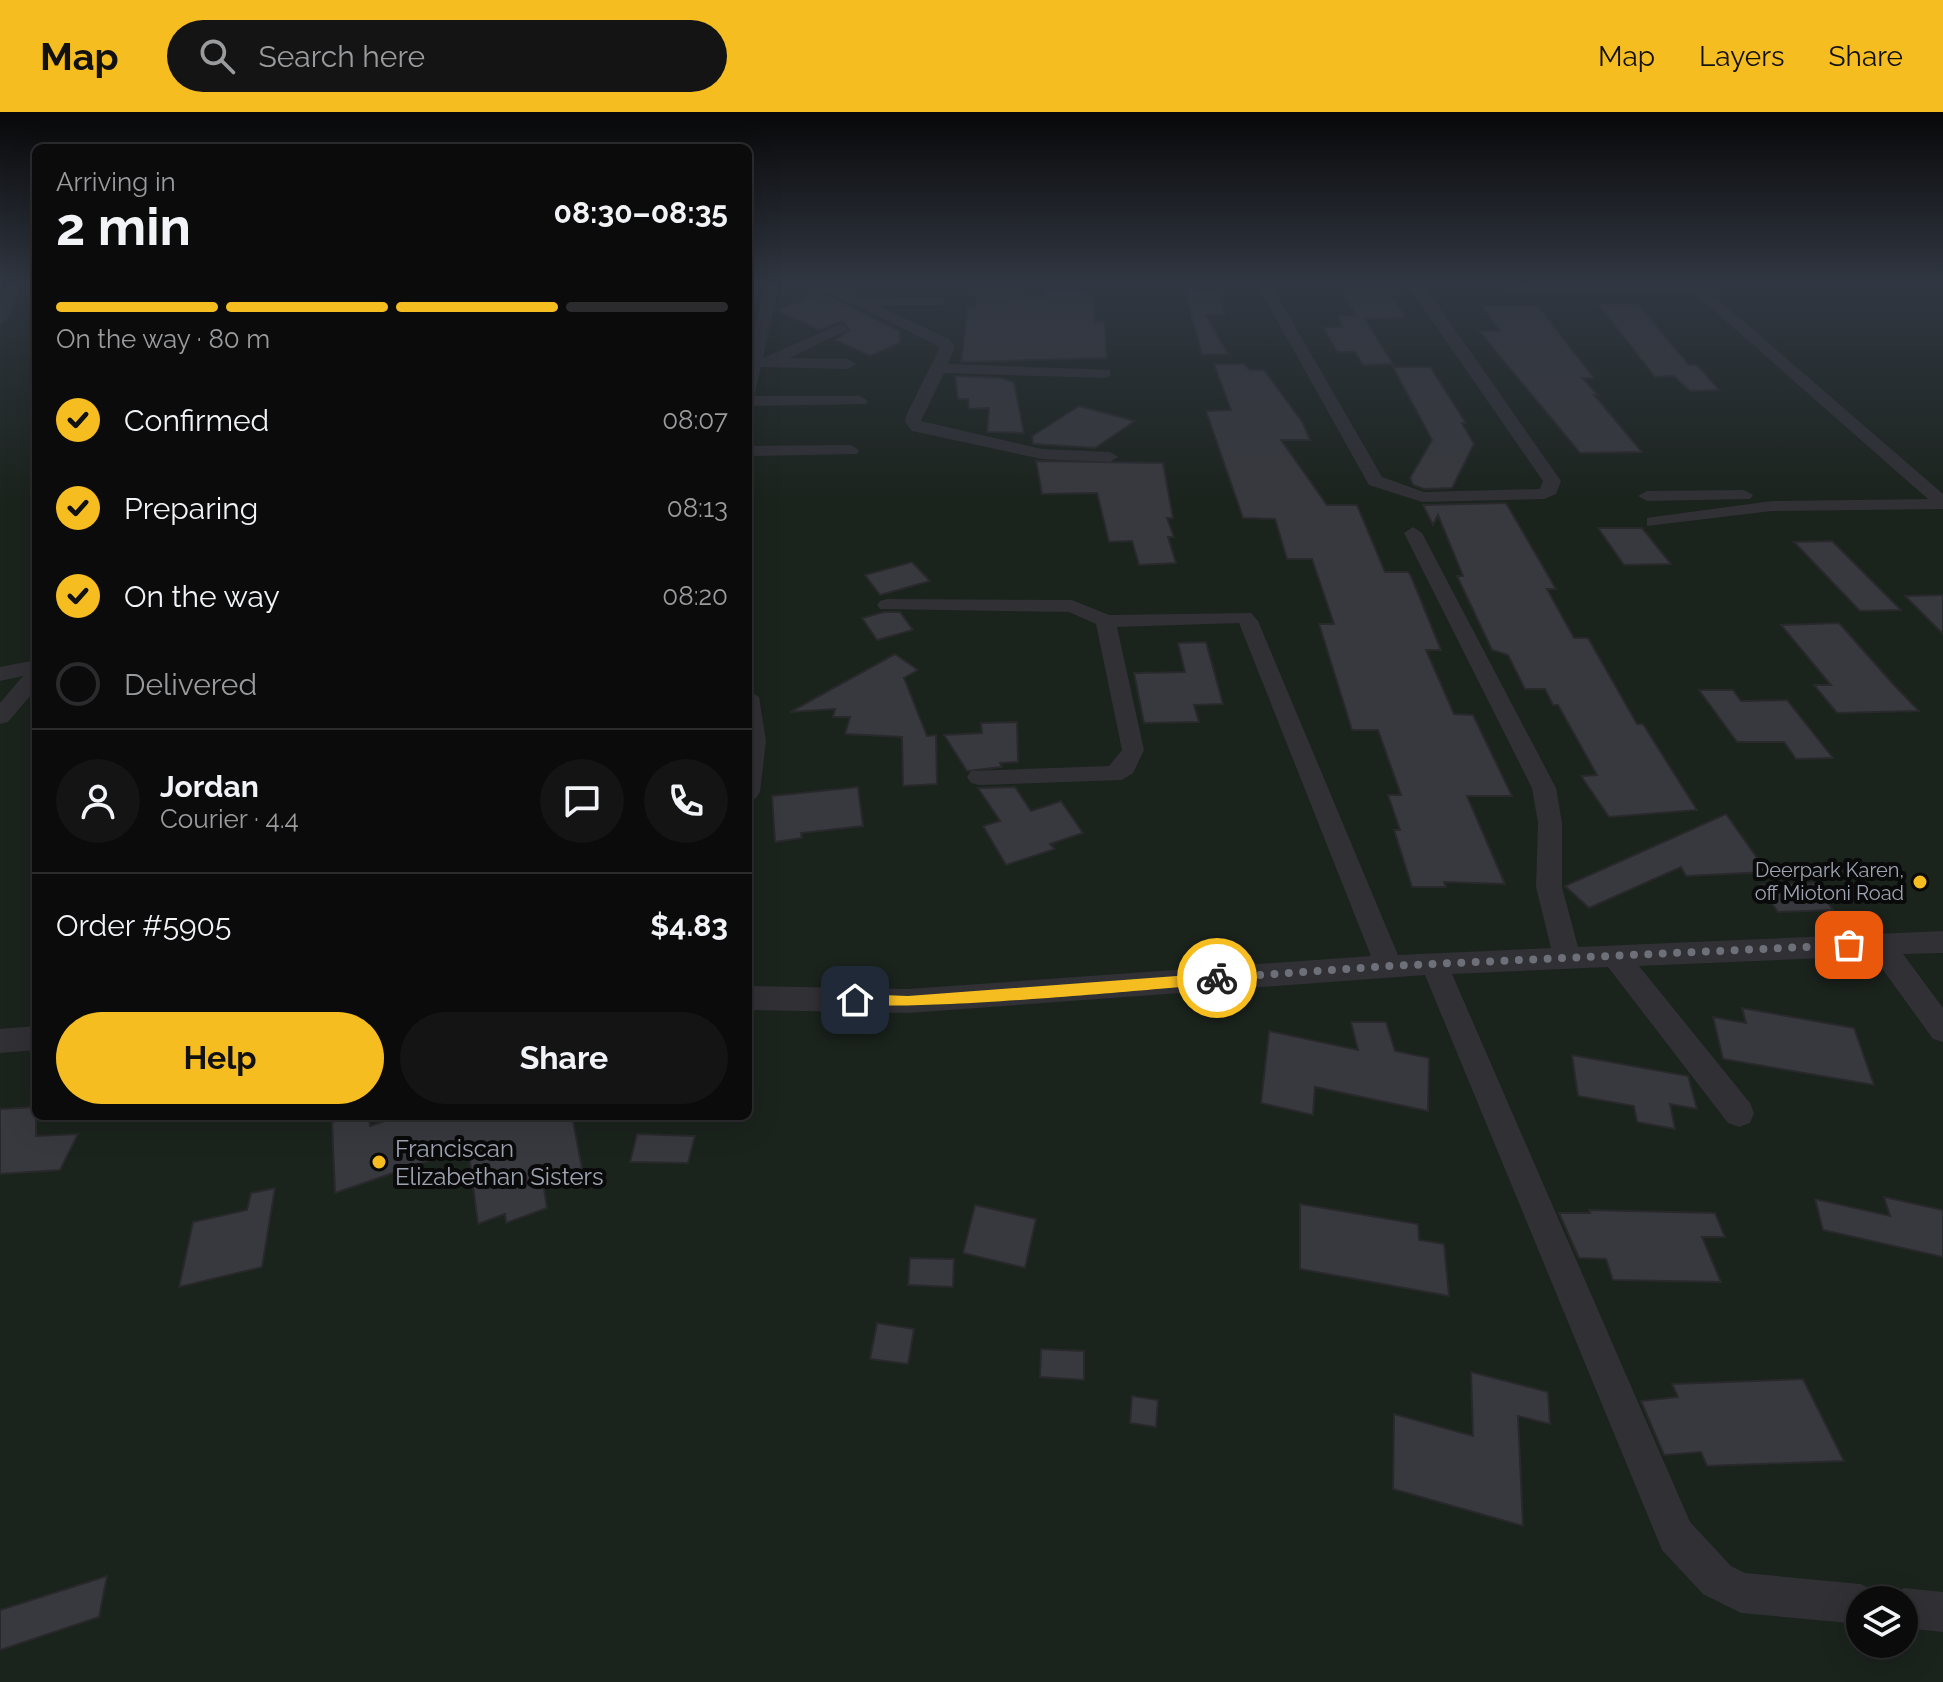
<!DOCTYPE html>
<meta charset="utf-8">
<style>
:root{--surface:#0b0b0c;--page:#141415;--text:#f1f3f6;--muted:#9a9b9d;--line:#2b2b2d;--accent:#f6bd21}
body{margin:0;font-family:Raleway,sans-serif;background:var(--page);color:var(--text);height:100vh;display:flex;flex-direction:column;font-size:30px;white-space:nowrap}
*{box-sizing:border-box;margin:0}
p{font-size:26px;color:var(--muted)}
.icon{flex:none;width:44px;height:44px;fill:none;stroke:currentColor;stroke-width:2;stroke-linecap:round;stroke-linejoin:round}
.map{position:relative;flex:1;overflow:hidden}
.side{position:absolute;left:32px;top:32px;width:720px;height:976px;display:flex;flex-direction:column;background:var(--surface);border-radius:12px;box-shadow:0 8px 32px #0002,0 0 0 2px var(--line)}
.side>*{flex:none}
.buttons{position:absolute;left:1846px;top:1474px;display:grid;gap:16px}
.buttons a{display:grid;place-items:center;width:72px;height:72px;border-radius:50%;background:var(--surface);box-shadow:0 8px 32px #0002,0 0 0 2px var(--line);font-size:40px}
.pin{position:absolute;display:grid;place-items:center;width:68px;height:68px;color:#fff;margin:-34px;border-radius:16px;box-shadow:0 4px 12px #0006}
.courier{position:absolute;display:grid;place-items:center;width:80px;height:80px;margin:-40px;border:6px solid #f6bd21;border-radius:50%;background:#fff;color:#222;box-shadow:0 2px 10px #0007}
.summary em{font-style:normal;font-weight:700}
.summary div{display:flex;flex-direction:column-reverse}
.summary{display:flex;align-items:center;justify-content:space-between;height:136px;padding:0 24px}
h1{font-size:52px;font-weight:700;line-height:60px}
.bar{display:grid;grid-template-columns:repeat(4,1fr);gap:12px 8px;align-content:center;height:96px;padding:0 24px}
.bar i{height:10px;border-radius:6px;background:var(--line)}
.bar .on{background:var(--accent)}
.bar p{grid-column:span 4}
.line{display:flex;align-items:center;gap:20px;padding:0 24px;border-top:2px solid var(--line)}
.line div{flex:1}
.round{display:grid;place-items:center;flex:none;width:84px;height:84px;border-radius:42px;background:var(--page)}
ol{padding:0 24px;list-style:none}
li{display:flex;align-items:center;gap:24px;height:88px}
li p{margin-inline-start:auto}
li .icon{padding:8px;border-radius:50%;background:var(--accent);color:#111;stroke-width:4}
li:last-child{color:var(--muted)}
li i{width:44px;height:44px;border:4px solid var(--line);border-radius:50%}
.button{display:flex;gap:16px;margin-top:auto;padding:16px 24px}
.button a{flex:1;height:92px;border-radius:48px;background:var(--accent);color:#111;font-size:32px;font-weight:700;line-height:92px;text-align:center}
.button a+a{background:var(--page);color:var(--text)}
header{display:flex;align-items:center;gap:48px;box-sizing:border-box;height:112px;padding:0 40px;background:var(--accent);color:#111}
header strong{font-size:38px}
nav{display:flex;gap:44px;margin-inline-start:auto;font-size:28px}
.search{width:560px;height:72px;background:var(--page);display:flex;align-items:center;gap:20px;box-sizing:border-box;padding:0 28px;border-radius:44px;color:var(--muted);font-size:30px}
.map>svg:first-child{display:block}
.green{fill:#1b231d;fill-rule:evenodd}
.building{fill:#38393e;stroke:#29292c;stroke-width:2}
.lines{fill:none;stroke-linecap:round;stroke-linejoin:round}
.street{fill:#303035;fill-rule:evenodd}
.route{fill:#f6bd21}
.done{stroke:#6d7079;stroke-width:8;stroke-dasharray:0 14.4}
.poi-dot{fill:#f6bd21;stroke:#0a0a0b;stroke-width:3}
.labels{text-anchor:middle;dominant-baseline:central;stroke-width:8;stroke-linejoin:round;paint-order:stroke}
.poi-label{font-size:20px;fill:#9fa4b2;stroke:#0a0a0b;text-anchor:end}
.near-poi-label{font-size:24px;fill:#9fa4b2;stroke:#0a0a0b;text-anchor:start}
</style>
<header>
<strong>Map</strong>
<div class="search"><svg class="icon" aria-label="search" viewBox="0 0 24 24"><circle cx="10" cy="10" r="6"/><path d="M15 15l6 6"/></svg>Search here</div>
<nav><a>Map</a><a>Layers</a><a>Share</a></nav>
</header>
<div class="map">
<svg width="1943" height="1570" viewBox="0 0 1943 1570">
<rect width="100%" height="100%" fill="#0f0f10"/>
<path class="green" d="M0,171H36V1004H748V171H1943V1570H0ZM1860,1488H1904V1532H1860Z"/>
<g class="building">
<path d="M1190,174L1193,179L1219,180L1225,203H1206L1228,242L1202,243L1184,176Z"/>
<path d="M1046,178L1087,179V185H1094V210H1105L1107,246L961,250L968,195H975L976,183L1046,185Z"/>
<path d="M822,181L900,219V231L870,244L835,228L850,218L842,209L819,218L776,198Z"/>
<path d="M1345,184H1392L1406,206L1365,207L1393,252L1363,253L1355,240H1337L1323,215H1342L1338,203L1356,204Z"/>
<path d="M1598,192H1638L1689,253H1697L1719,278L1690,279L1674,264L1655,265Z"/>
<path d="M1482,194H1538L1594,266H1582L1598,283H1594L1642,340L1580,341L1479,219H1500Z"/>
<path d="M1214,252H1243L1250,258H1264L1303,311L1310,328H1281L1327,393H1357L1385,460H1408L1411,464L1441,538H1426L1454,602L1473,603L1512,684H1467L1505,772L1444,770L1446,775H1412L1394,718H1400L1388,683H1401L1378,618H1352L1319,512H1334L1312,447H1287L1275,407L1243,406L1206,299L1231,298Z"/>
<path d="M1393,255H1430L1466,311H1462L1474,332L1452,376L1424,377L1413,373L1410,366L1432,328Z"/>
<path d="M955,264L1001,266L1014,270L1024,321L987,320L989,296L969,297L968,287H958Z"/>
<path d="M1079,294L1135,309L1095,336L1033,332L1032,324Z"/>
<path d="M1036,349L1163,351L1173,406H1167L1174,425H1168L1176,451L1139,453L1132,429L1109,430L1097,381L1042,382Z"/>
<path d="M1506,391L1556,477H1547L1574,526H1588L1637,612H1643L1697,698L1609,705L1581,664L1597,663L1558,593H1553L1545,577H1525L1508,543L1492,538L1457,464H1463L1438,403L1433,413L1423,393Z"/>
<path d="M1598,416H1642L1671,452L1624,453Z"/>
<path d="M1832,429L1901,498L1860,499L1794,430Z"/>
<path d="M912,450L930,469L880,483L865,463Z"/>
<path d="M1943,483V522L1905,484Z"/>
<path d="M884,500H900L913,518L877,528L862,506Z"/>
<path d="M1839,511L1893,572L1919,599L1837,601L1814,573H1831L1781,513Z"/>
<path d="M1206,530L1223,592L1194,593L1199,610L1144,611L1134,561L1185,560L1178,531Z"/>
<path d="M895,542L918,558L904,566L927,624L936,623L937,672L903,674L902,625L845,622L850,605H833L835,597L790,600Z"/>
<path d="M1699,578H1733L1741,589L1787,588L1833,646L1796,647L1784,630H1737Z"/>
<path d="M1017,610L1018,650L1000,651L1002,655L967,659L944,623L982,621L981,611Z"/>
<path d="M858,675L863,714L801,721L802,726L775,730L772,684Z"/>
<path d="M1015,675L1031,699L1061,689L1083,721L1050,732L1055,737L1006,753L983,714L1000,709L978,676Z"/>
<path d="M1726,702L1767,760L1686,764L1681,755L1589,796L1565,774Z"/>
<path d="M1814,771L1833,798L1778,800L1759,773Z"/>
<path d="M1742,896L1854,916L1874,973L1723,947L1713,905L1746,911Z"/>
<path d="M1351,910H1386L1395,939L1429,946L1428,999L1315,975L1313,1003L1261,991L1269,919L1358,938Z"/>
<path d="M1572,943L1688,964L1697,997L1670,992L1675,1017L1637,1010L1634,994L1578,984Z"/>
<path d="M36,995V1024L78,1022L60,1058L0,1062V997Z"/>
<path d="M351,1004H369L370,1014L400,1004H572L582,1056L543,1070L547,1096L506,1111L505,1102L478,1112L468,1035L335,1081L332,1010Z"/>
<path d="M637,1022L695,1024L688,1051L630,1050Z"/>
<path d="M275,1076L262,1155L179,1175L193,1110L247,1098L251,1081Z"/>
<path d="M1884,1085L1943,1098V1145L1823,1118L1815,1087L1890,1104Z"/>
<path d="M1300,1092L1418,1112L1419,1128L1444,1132L1449,1184L1300,1157Z"/>
<path d="M975,1093L1036,1107L1025,1156L963,1141Z"/>
<path d="M1589,1098L1715,1101L1725,1125H1702L1721,1170L1613,1168L1606,1147L1579,1146L1559,1101H1590Z"/>
<path d="M910,1146L954,1147L953,1175L908,1173Z"/>
<path d="M877,1211L914,1217L908,1252L870,1247Z"/>
<path d="M1041,1237L1084,1239V1268L1040,1265Z"/>
<path d="M1471,1260L1548,1280L1550,1312L1518,1304L1523,1414L1393,1377L1394,1302L1473,1324Z"/>
<path d="M1803,1267L1844,1349L1707,1354L1701,1340L1664,1343L1641,1289L1678,1285L1672,1272Z"/>
<path d="M1132,1284L1158,1288L1156,1315L1130,1311Z"/>
<path d="M107,1464L99,1505L0,1538V1498Z"/>
</g>
<g class="lines">
<g class="street">
<path d="M7,171H21L7,208L0,212V190Z"/>
<path d="M765,171H779L763,246L841,212L848,216L846,219L789,246L848,247L856,252L848,257L761,255L754,284H860L868,289L866,292L748,294V247Z"/>
<path d="M810,171H828L862,187L944,186V192L939,193H876L949,227L955,234L948,252L1110,258V264L1105,266L944,261L921,309L1042,337L1110,340L1118,345L1110,350L1042,347L912,319L905,310L906,304L940,235Z"/>
<path d="M1256,171H1270L1382,365L1424,380L1540,377L1543,369L1406,171H1699L1943,382V397L1772,399L1647,414V406L1653,405L1772,389L1928,387L1694,181L1425,175L1561,369L1556,382L1544,387L1422,390L1369,373Z"/>
<path d="M851,333L859,338L857,342L748,344V334Z"/>
<path d="M1744,378L1753,383L1750,387L1647,389L1638,384L1647,379Z"/>
<path d="M1413,415L1422,421L1556,676L1562,711V775L1578,835L1943,819V841L1903,842L1943,896V930L1933,927L1873,844L1639,854L1750,991L1754,1001L1750,1011L1739,1015L1728,1011L1608,855L1452,862L1690,1410L1731,1454L1745,1461L1860,1472L1874,1478L1879,1488H1860V1512L1741,1501L1703,1482L1662,1438L1425,863L908,901L748,898V874L908,877L1371,844L1239,511L1117,515L1144,638L1133,661L1122,668L979,673L971,671L967,665L971,659L1109,654L1122,638L1096,512L1069,500L880,497L877,493L880,489L887,487L1072,488L1109,503L1251,501L1258,509L1398,843L1551,836L1536,775L1538,711L1532,676L1404,421Z"/>
<path d="M36,548V577L8,610L0,612V591L23,564L0,569V555Z"/>
<path d="M748,578L759,585L766,629L760,680L756,686L748,688Z"/>
<path d="M36,914V938L0,941V917Z"/>
<path d="M1904,1476L1943,1480V1520L1904,1516V1488H1887L1890,1482Z"/>
</g>
</g>
<linearGradient id="sky" x2="0" y2="1"><stop stop-color="#080809"/><stop offset="0.44" stop-color="#313742"/><stop offset="1" stop-color="#313742" stop-opacity="0"/></linearGradient>
<rect width="1943" height="391" fill="url(#sky)"/>
<path class="route" d="M1217,861L1224,866L1217,872C1173,875 861,906 848,888L855,882L908,884Z"/>
<g class="lines">
<path class="done" d="M1217,866L1389,854L1849,833"/>
</g>
<g class="poi-dot">
<circle cx="1920" cy="770" r="8"/>
<circle cx="379" cy="1050" r="8"/>
</g>
<g class="labels">
<g class="poi-label">
<text x="1904" y="758">Deerpark Karen,<tspan x="1904" dy="23">off Miotoni Road</tspan></text>
</g>
<g class="near-poi-label">
<text x="395" y="1036">Franciscan<tspan x="395" dy="28">Elizabethan Sisters</tspan></text>
</g>
</g>
</svg>
<div class="buttons">
<a><svg class="icon" aria-label="layers" viewBox="0 0 24 24"><path d="M12 4l9 5-9 5-9-5zM3 14l9 5 9-5"/></svg></a>
</div>
<div class="pin" style="left:1849px;top:833px;background:#ea580c"><svg class="icon" aria-label="bag" viewBox="0 0 24 24"><path d="M5 8h14l-1 12H6zM9 8a3 3 0 0 1 6 0"/></svg></div>
<div class="pin" style="left:855px;top:888px;background:#1f2937"><svg class="icon" aria-label="home" viewBox="0 0 24 24"><path d="M3 11l9-7 9 7M6 9v11h12V9"/></svg></div>
<div class="courier" style="left:1217px;top:866px"><svg class="icon" aria-label="bike" viewBox="0 0 24 24"><circle cx="6" cy="16" r="4"/><circle cx="18" cy="16" r="4"/><path d="M6 16l4-8h5l3 8M10 8l3 8H6M13 5h3"/></svg></div>
<section class="side">
<div class="summary"><div><h1>2 min</h1><p>Arriving in</p></div><em>08:30–08:35</em></div>
<div class="bar"><i class="on"></i><i class="on"></i><i class="on"></i><i></i><p>On the way · 80 m</p></div>
<ol>
<li><svg class="icon" aria-label="check" viewBox="0 0 24 24"><path d="M5 12l5 5 9-10"/></svg>Confirmed<p>08:07</p></li>
<li><svg class="icon" aria-label="check" viewBox="0 0 24 24"><path d="M5 12l5 5 9-10"/></svg>Preparing<p>08:13</p></li>
<li><svg class="icon" aria-label="check" viewBox="0 0 24 24"><path d="M5 12l5 5 9-10"/></svg>On the way<p>08:20</p></li>
<li><i></i>Delivered</li>
</ol>
<div class="line" style="height:144px"><a class="round"><svg class="icon" aria-label="person" viewBox="0 0 24 24"><circle cx="12" cy="8" r="4"/><path d="M4 21q1-7 8-7t8 7"/></svg></a><div><b>Jordan</b><p>Courier · 4.4</p></div><a class="round"><svg class="icon" aria-label="chat" viewBox="0 0 24 24"><path d="M4 5h16v11H9l-5 4z"/></svg></a><a class="round"><svg class="icon" aria-label="phone" viewBox="0 0 24 24"><path d="M5 4h4l2 5-3 2q2 4 5 5l2-3 5 2v4C11 20 4 13 5 4z"/></svg></a></div>
<div class="line" style="height:104px"><div>Order #5905</div><b>$4.83</b></div>
<div class="button"><a>Help</a><a>Share</a></div>
</section>
</div>
